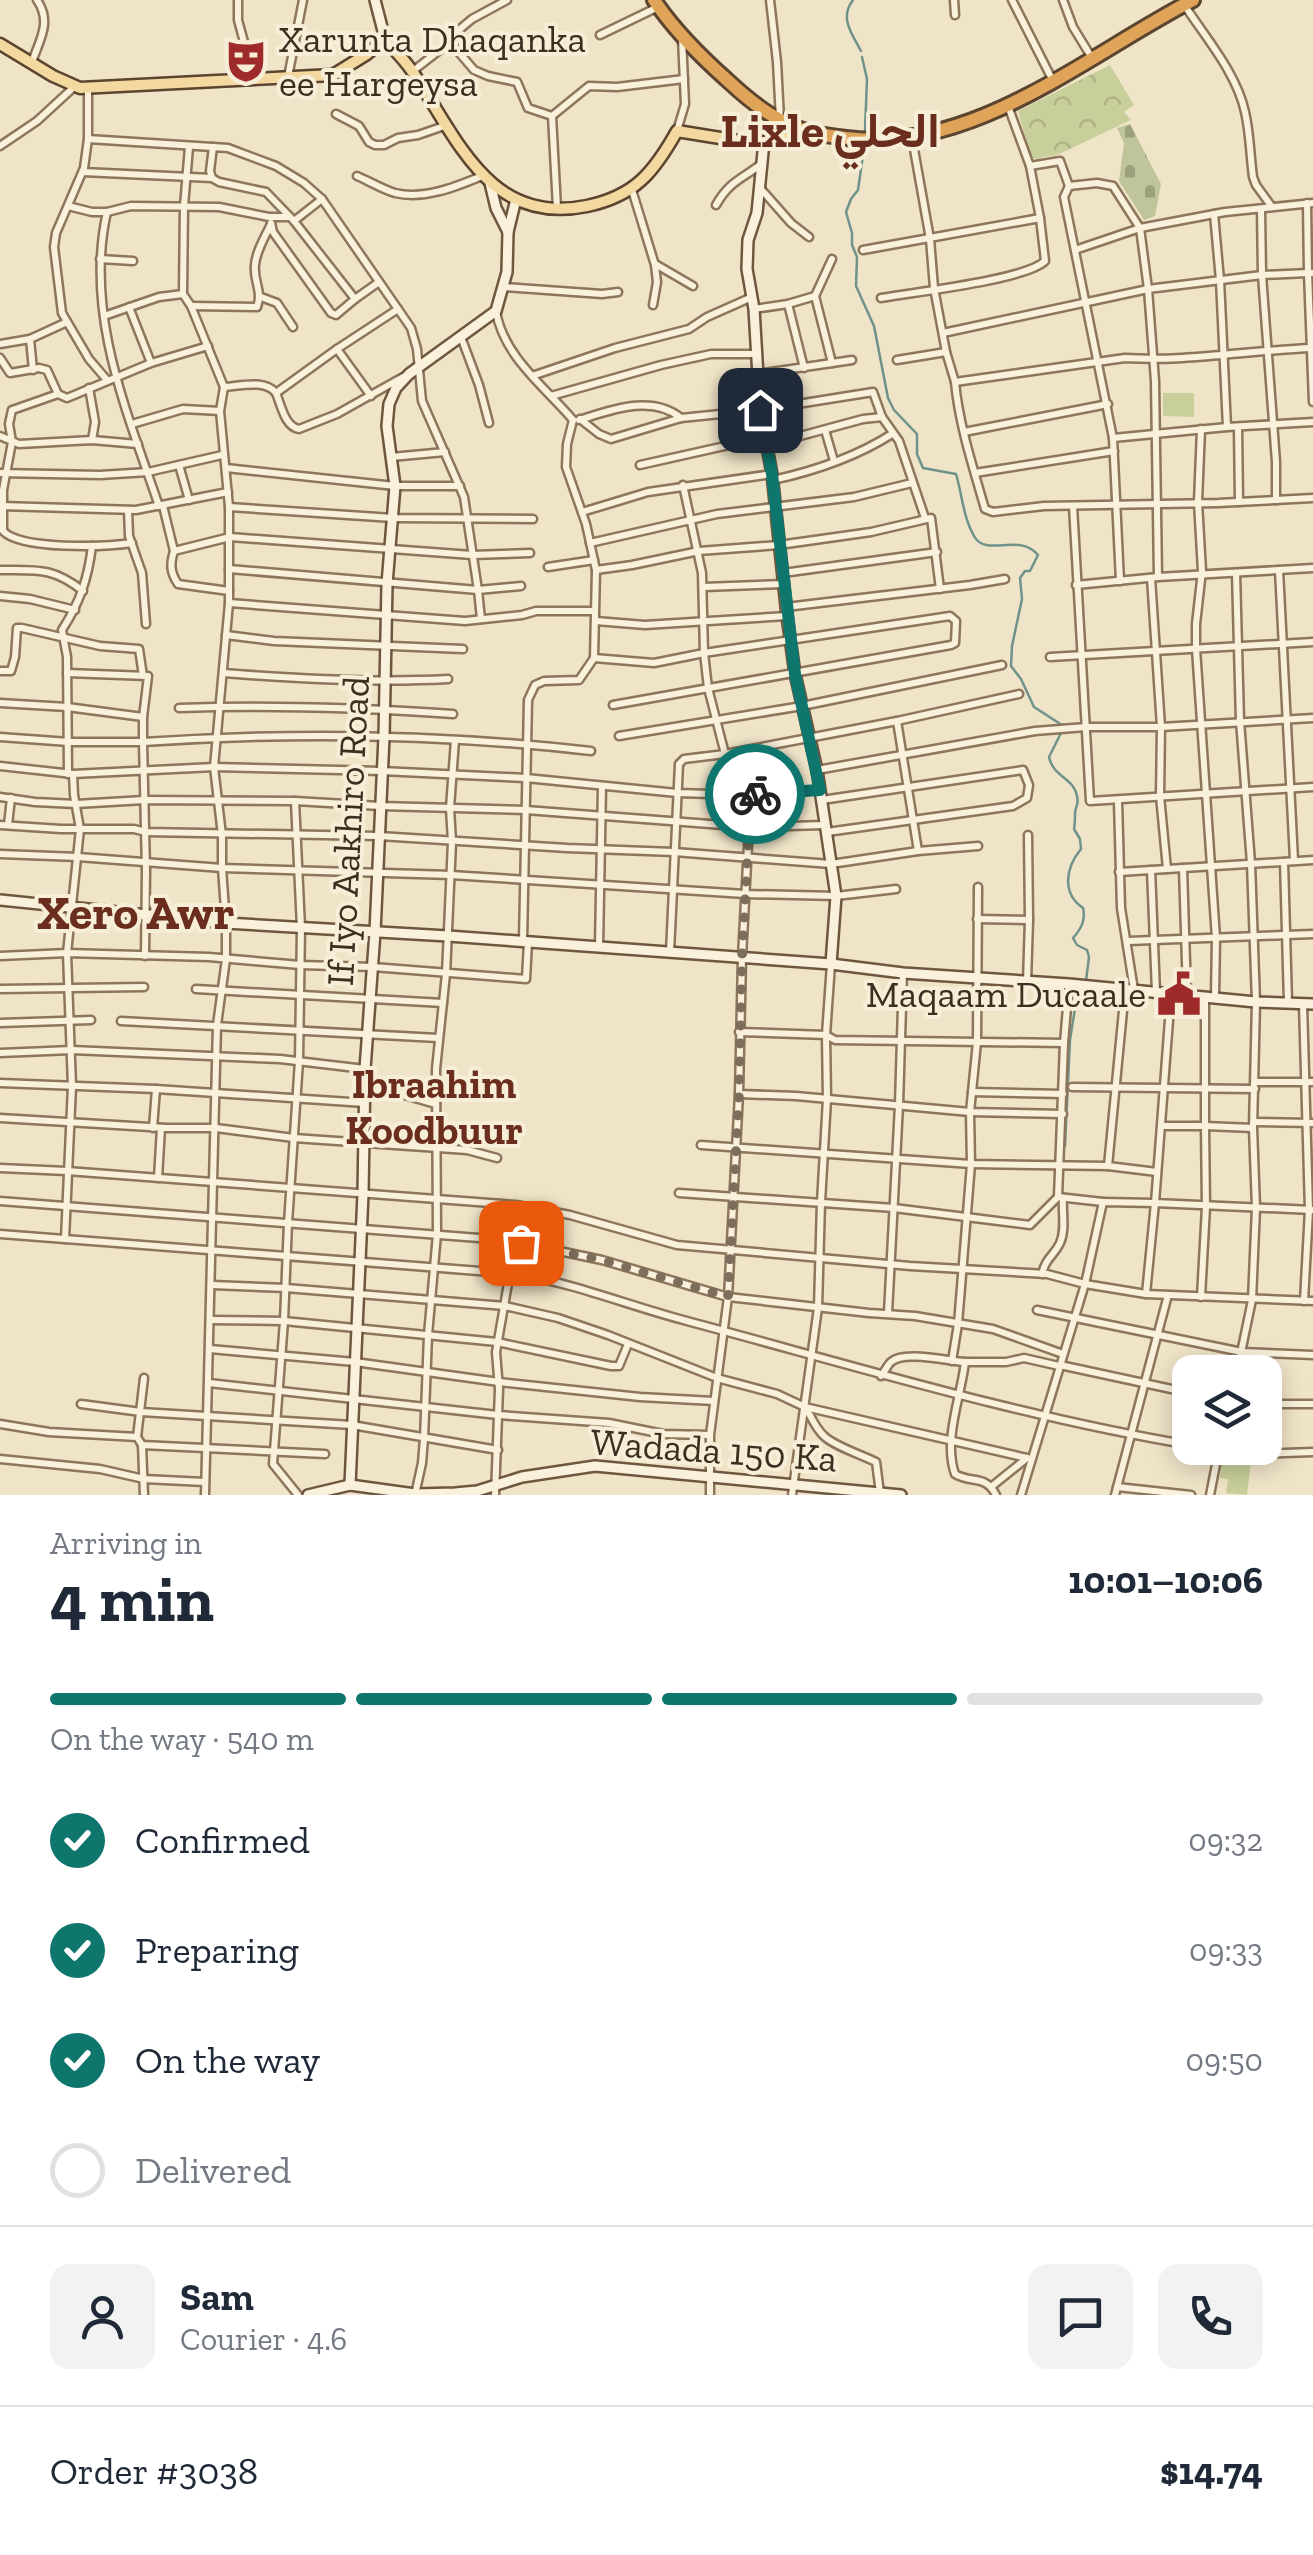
<!DOCTYPE html>
<meta charset="utf-8">
<style>
:root{--surface:#fff;--page:#f2f2f3;--text:#1f2937;--muted:#747a83;--line:#e0e1e3;--accent:#0f766e}
body{margin:0;font-family:"Zilla Slab",Vazirmatn,serif;background:var(--page);color:var(--text);height:100vh;display:flex;flex-direction:column;font-size:38px;white-space:nowrap}
*{box-sizing:border-box;margin:0}
p{font-size:32px;color:var(--muted)}
.icon{flex:none;width:55px;height:55px;fill:none;stroke:currentColor;stroke-width:2;stroke-linecap:round;stroke-linejoin:round}
.map{position:relative;height:1495px;overflow:hidden}
.sheet{display:flex;flex-direction:column;background:var(--surface);flex:1}
.sheet>*{flex:none}
.buttons{position:absolute;left:1172px;top:1355px;display:grid;gap:20px}
.buttons a{display:grid;place-items:center;width:110px;height:110px;border-radius:20px;background:var(--surface);box-shadow:0 5px 25px #0003;font-size:50px}
.pin{position:absolute;display:grid;place-items:center;width:85px;height:85px;color:#fff;margin:-42px;border-radius:20px;box-shadow:0 5px 15px #0006}
.courier{position:absolute;display:grid;place-items:center;width:100px;height:100px;margin:-50px;border:8px solid #0f766e;border-radius:50%;background:#fff;color:#222;box-shadow:0 2px 12px #0007}
.summary em{font-style:normal;font-weight:700}
.summary div{display:flex;flex-direction:column-reverse}
.summary{display:flex;align-items:center;justify-content:space-between;height:170px;padding:0 50px}
h1{font-size:65px;font-weight:700;line-height:75px}
.bar{display:grid;grid-template-columns:repeat(4,1fr);gap:15px 10px;align-content:center;height:120px;padding:0 50px}
.bar i{height:12px;border-radius:8px;background:var(--line)}
.bar .selected{background:var(--accent)}
.bar p{grid-column:span 4}
.line{display:flex;align-items:center;gap:25px;padding:0 50px;border-top:2px solid var(--line)}
.line div{flex:1}
.round{display:grid;place-items:center;flex:none;width:105px;height:105px;border-radius:20px;background:var(--page)}
ol{padding:0 50px;list-style:none}
li{display:flex;align-items:center;gap:30px;height:110px}
li p{margin-inline-start:auto}
li .icon{padding:10px;border-radius:50%;background:var(--accent);color:#fff;stroke-width:4}
li:last-child{color:var(--muted)}
li i{width:55px;height:55px;border:5px solid var(--line);border-radius:50%}
.map>svg:first-child{display:block}
.green{fill:#c9cf9b}
.forest{fill:url(#forest-crowns)}
.cemetery{fill:url(#cemetery-stones)}
.lines{fill:none;stroke-linecap:round;stroke-linejoin:round}
.stream{stroke:#6f938a;stroke-width:2.5}
.street-casing{stroke:#8d765c;stroke-width:11}
.secondary-casing{stroke:#6f573f;stroke-width:14}
.primary-casing{stroke:#5b4430;stroke-width:15}
.highway-casing{stroke:#5b4430;stroke-width:18}
.street{stroke:#faf1dc;stroke-width:6}
.secondary{stroke:#faf1dc;stroke-width:9}
.primary{stroke:#f3d9a0;stroke-width:10}
.highway{stroke:#e0a458;stroke-width:12}
.done{stroke:#7c6e5b;stroke-width:10;stroke-dasharray:0 18}
.route{stroke:#0f766e;stroke-width:12}
.labels{text-anchor:middle;dominant-baseline:central;stroke-width:8;stroke-linejoin:round;paint-order:stroke}
.poi-label{font-size:38px;fill:#3d2e20;stroke:#f7eed8;text-anchor:start}
.street-label{font-size:38px;fill:#3d2e20;stroke:#f7eed8}
.neighbourhood-label{font-size:40px;font-weight:bold;fill:#6b2e1e;stroke:#f7eed8}
.district-label{font-size:48px;font-weight:bold;fill:#6b2e1e;stroke:#f7eed8}
</style>
<div class="map">
<svg width="1313" height="1495" viewBox="0 0 1313 1495">
<defs>
<pattern id="forest-crowns" width="20" height="18" patternUnits="userSpaceOnUse" patternTransform="scale(2.5)"><rect width="20" height="18" fill="#c9cf9b"/><path d="M2 6a3 3 0 1 1 6 0M12 15a3 3 0 1 1 6 0" fill="none" stroke="#aeb285"/></pattern>
<pattern id="cemetery-stones" width="16" height="16" patternUnits="userSpaceOnUse" patternTransform="scale(2.5)"><rect width="16" height="16" fill="#bfc49a"/><path d="M2 7V4a2 2 0 0 1 4 0v3zM10 15v-3a2 2 0 0 1 4 0v3z" fill="#9ca07d"/></pattern>
</defs>
<rect width="100%" height="100%" fill="#f0e4c8"/>
<g class="green">
<path d="M1163,393H1194V417L1163,416Z"/>
<path d="M1231,1459L1251,1462L1247,1495L1226,1493L1228,1479L1220,1478L1221,1465H1230Z"/>
</g>
<path class="forest" d="M1110,65L1134,105L1124,112L1131,120L1057,155L1039,158V160L1031,157L1018,111Z"/>
<path class="cemetery" d="M1130,124L1161,184L1155,216L1144,220L1119,181L1124,143L1117,128Z"/>
<g class="lines">
<g class="stream">
<path d="M853,0C839,18 852,34 861,51"/>
<path d="M862,57L867,79L865,130"/>
<path d="M864,148L858,190L851,199L846,212L852,233V245L857,257L856,286L874,326L888,398L894,410L917,434V454L923,468L956,474C962,494 963,517 974,536C986,558 1019,532 1038,555L1030,571H1025L1020,578L1022,599L1012,646L1011,666L1021,679L1034,707L1062,725"/>
<path d="M1061,733L1049,757C1053,777 1074,778 1077,796C1079,807 1076,803 1075,813C1075,818 1075,824 1074,829L1080,839L1081,849C1066,867 1061,893 1083,908C1086,920 1081,929 1073,938L1077,945L1087,950L1089,957L1086,981"/>
<path d="M1065,1146L1070,1040L1076,1002L1084,998L1085,989"/>
</g>
<g class="street-casing">
<g id="street">
<path d="M238,0V20L254,79"/>
<path d="M770,0L777,62L780,119"/>
<path d="M954,0L955,15"/>
<path d="M1012,0L1053,81"/>
<path d="M1063,0L1073,27L1092,58"/>
<path d="M1185,6C1206,38 1237,74 1245,112C1250,133 1250,155 1253,177L1256,185L1272,207"/>
<path d="M600,35L658,7"/>
<path d="M450,42L474,70L488,76L517,82L528,108L552,116L589,86L617,87L684,79"/>
<path d="M32,62C40,39 52,22 37,0"/>
<path d="M413,71L450,42L460,29L472,19L507,0"/>
<path d="M288,77L303,0"/>
<path d="M88,88V139L84,168L56,233L54,247L62,313L89,359L107,380"/>
<path d="M1008,106L1030,166L1060,161L1069,186L1064,197L1113,438L1120,581"/>
<path d="M336,114L359,126L369,142L375,145H384L398,138L418,135L447,125"/>
<path d="M552,116L557,208"/>
<path d="M677,131L685,104L682,38"/>
<path d="M912,138L930,239L934,288L946,352L955,382L1125,358C1187,362 1250,350 1313,348"/>
<path d="M88,139L228,148L276,166L304,183L322,199L411,328L417,349L422,401L464,497L478,590L229,569"/>
<path d="M0,146L37,121L74,87"/>
<path d="M189,147L184,206L183,294L191,306L224,387L220,411L229,507V603L214,767L222,835V868L226,923V959L217,1025L205,1495"/>
<path d="M1030,166L1040,218"/>
<path d="M83,172L212,178L219,182L266,192L294,221L355,299L379,282"/>
<path d="M357,176C369,181 382,189 395,193C424,200 455,187 482,176"/>
<path d="M212,178L210,171L213,147"/>
<path d="M1069,186L1097,183L1113,186L1140,228L1148,289L1155,381L1158,577"/>
<path d="M761,189L791,223L809,237"/>
<path d="M632,190L655,265L657,282L653,305"/>
<path d="M716,205C729,182 740,180 760,165"/>
<path d="M68,206L92,212H107L131,206L219,207L269,217H289"/>
<path d="M1261,209L1262,275L1276,462V500"/>
<path d="M107,212C84,313 127,412 159,506"/>
<path d="M1214,214L1220,280L1227,427"/>
<path d="M294,221L322,199"/>
<path d="M271,223L273,232L331,313L336,315L355,299"/>
<path d="M863,250L1040,218L1045,261C1025,280 915,292 881,298"/>
<path d="M1075,250L1140,228L1225,212L1313,203"/>
<path d="M100,259L133,261"/>
<path d="M657,265L693,286"/>
<path d="M1313,273H1308L1313,402"/>
<path d="M504,287L602,294L618,292"/>
<path d="M261,297L277,303L293,327"/>
<path d="M788,304L804,368"/>
<path d="M191,306L257,307C263,291 253,281 255,265C256,251 265,237 271,224"/>
<path d="M129,307L151,363"/>
<path d="M754,309L788,304L815,296L832,259"/>
<path d="M496,311C503,356 545,387 573,420"/>
<path d="M104,316L159,297L183,294"/>
<path d="M943,333L1148,289L1262,275L1308,273L1307,203"/>
<path d="M461,337L479,385L489,423"/>
<path d="M30,339L33,370"/>
<path d="M0,344L30,339L67,322"/>
<path d="M337,349L371,396"/>
<path d="M0,358L10,373L39,368L47,370L58,394"/>
<path d="M897,360L946,352"/>
<path d="M832,363L852,360"/>
<path d="M757,374L832,363L815,296"/>
<path d="M532,376L615,348L689,329L707,317L752,297"/>
<path d="M955,382C959,425 973,467 985,509L993,512L1044,506L1218,503L1313,498"/>
<path d="M224,387C240,386 265,379 276,393L337,349L398,309"/>
<path d="M89,388L95,422L92,440"/>
<path d="M276,393C281,405 285,427 299,429L337,414L403,377"/>
<path d="M551,396L661,365L711,354H756"/>
<path d="M580,419L599,434L611,439L681,418L760,410L873,392L882,417L899,441L925,518"/>
<path d="M573,420L567,444L566,467L586,524L596,570L594,658L654,663L704,653L950,616L956,621L955,643L951,645L613,705"/>
<path d="M579,420C611,410 652,394 681,418"/>
<path d="M132,424L183,409L220,411"/>
<path d="M1238,427L1239,502"/>
<path d="M1201,429L1198,502L1202,571L1196,624V649L1216,938L1215,997"/>
<path d="M825,430L834,461"/>
<path d="M964,432L1108,404"/>
<path d="M0,436L19,444L92,440L138,444"/>
<path d="M1113,438L1227,427L1313,422"/>
<path d="M767,445L863,419L882,417"/>
<path d="M391,457L445,452"/>
<path d="M179,465L189,500"/>
<path d="M640,465L765,437"/>
<path d="M226,468L395,486H460"/>
<path d="M0,473L100,475L148,472L222,455"/>
<path d="M975,473L1114,451"/>
<path d="M773,480C814,471 856,457 892,434"/>
<path d="M1,506L136,510L228,492"/>
<path d="M163,506L174,551L230,537L472,555L530,553"/>
<path d="M1073,506L1090,801L1313,787"/>
<path d="M229,507L393,518L533,519"/>
<path d="M128,510L129,536L142,573L146,624"/>
<path d="M582,512L648,492L772,474"/>
<path d="M132,543C105,547 21,550 3,531V490L12,442L9,424L12,410L18,408L58,394L67,398L151,363L208,346"/>
<path d="M590,543L717,514L854,497L912,483"/>
<path d="M174,551C170,564 170,572 178,584L229,591"/>
<path d="M548,567L594,560"/>
<path d="M0,570C37,570 53,567 83,591"/>
<path d="M596,570L632,565L699,551L779,545L871,532L931,518L940,589"/>
<path d="M1279,570L1294,860"/>
<path d="M783,573L937,552"/>
<path d="M1236,573L1240,721L1251,863L1256,1002L1253,1128L1256,1208L1252,1300L1237,1372"/>
<path d="M1151,578L1161,727L1160,796L1167,869"/>
<path d="M1076,585L1158,577L1313,568"/>
<path d="M704,587L784,584"/>
<path d="M0,596L30,599L75,610"/>
<path d="M229,603L465,621L522,615L536,611H594"/>
<path d="M786,607L970,585L1005,579"/>
<path d="M481,619L478,590L521,586"/>
<path d="M596,621L645,625L787,616"/>
<path d="M226,635L274,641L463,649"/>
<path d="M1050,657L1313,642"/>
<path d="M0,671H11L15,657L17,628H22L100,646L139,649L143,676"/>
<path d="M67,673L148,676L143,717"/>
<path d="M224,673C299,679 373,683 448,679"/>
<path d="M0,703L67,707L143,717V742C291,732 443,734 591,751"/>
<path d="M179,708C270,705 362,708 453,714"/>
<path d="M897,721L918,851"/>
<path d="M619,736L802,706L1002,665"/>
<path d="M0,737L69,742H143L146,871L145,956"/>
<path d="M725,754L897,721L1019,694"/>
<path d="M0,766L73,774L214,767L382,771L526,778L677,793L748,795L820,790"/>
<path d="M817,770L1035,731L1086,727H1161L1313,718"/>
<path d="M68,774L67,657L62,630C80,602 88,579 92,546"/>
<path d="M0,797L35,802L76,804L144,800L295,801L380,806L526,810L749,827L748,795"/>
<path d="M822,800L1023,770L1029,785L1027,798L1013,806L827,832"/>
<path d="M295,801L301,928L299,1061L288,1223L284,1321L273,1464L298,1495"/>
<path d="M1118,801L1121,908L1134,990"/>
<path d="M0,825L61,829H134L146,832L379,836L567,848L674,852L831,864L918,851L978,846"/>
<path d="M8,825L11,798"/>
<path d="M0,854L78,857L222,868L451,875L745,894L836,896L896,889"/>
<path d="M1284,862L1288,1002"/>
<path d="M1183,868L1187,994"/>
<path d="M1151,870L1156,992"/>
<path d="M1119,872L1313,860"/>
<path d="M978,887L977,1042L970,1112L971,1164L1108,1166"/>
<path d="M977,919L1029,920"/>
<path d="M523,941L528,700L535,685L544,681L579,680L594,658"/>
<path d="M1128,941L1313,934"/>
<path d="M599,947L602,786"/>
<path d="M670,952L679,764L684,759L725,754L708,688L704,653L702,573L683,485"/>
<path d="M0,956L67,953L209,957L300,965L373,967L526,979L528,942"/>
<path d="M1027,982L1029,920L1028,835"/>
<path d="M0,989L144,987"/>
<path d="M196,989L443,1003"/>
<path d="M1125,990L1108,1166L1157,1172"/>
<path d="M1171,994L1155,1203L1313,1210"/>
<path d="M1205,996V1126L1253,1128"/>
<path d="M1303,1004L1309,1210L1304,1301"/>
<path d="M121,1021L438,1038"/>
<path d="M0,1023L91,1020"/>
<path d="M739,1032L826,1035L835,1040L1064,1043"/>
<path d="M0,1053L72,1050L280,1059L365,1069"/>
<path d="M1255,1082H1313"/>
<path d="M0,1083L156,1089L365,1103"/>
<path d="M365,1087L394,1092L436,1104"/>
<path d="M1072,1087L1255,1089"/>
<path d="M972,1092L1063,1094"/>
<path d="M739,1094L796,1096L970,1112L1063,1114"/>
<path d="M0,1118L166,1128H216L294,1138L467,1150L497,1158"/>
<path d="M1254,1122L1313,1123"/>
<path d="M1162,1126H1205L1206,1207L1201,1297"/>
<path d="M153,1128L156,1089"/>
<path d="M701,1145L971,1164L958,1324L952,1361"/>
<path d="M0,1168L67,1171L516,1205L570,1215L677,1245L910,1266L1047,1274L1085,1284L1146,1294L1313,1301"/>
<path d="M158,1178L161,1128"/>
<path d="M679,1193L894,1208L1030,1225L1058,1197L1103,1202"/>
<path d="M1058,1197L1064,1043L1069,984"/>
<path d="M0,1201L492,1239"/>
<path d="M0,1234L518,1274C576,1284 630,1306 687,1321C855,1366 1018,1416 1190,1445"/>
<path d="M65,1239L72,1086L67,953L80,829L74,795L73,774"/>
<path d="M1042,1274C1046,1257 1054,1256 1060,1243C1066,1230 1062,1213 1063,1198"/>
<path d="M212,1285L286,1288L505,1306L558,1318L608,1335L717,1378L777,1394L805,1407L1027,1458"/>
<path d="M1037,1310L1242,1352L1313,1355"/>
<path d="M888,1313L899,1105L903,973"/>
<path d="M211,1320L284,1321L497,1342L611,1366H619L628,1344"/>
<path d="M210,1349L355,1362L499,1382L640,1397L714,1401"/>
<path d="M965,1362H1006L1024,1358L1059,1366"/>
<path d="M1060,1365L1190,1393"/>
<path d="M881,1376C883,1374 889,1363 891,1362C903,1350 948,1361 965,1362C961,1397 943,1440 955,1474C972,1484 985,1474 996,1495"/>
<path d="M209,1383L498,1415L609,1423L663,1434L709,1435"/>
<path d="M81,1404L141,1412L352,1425L498,1450"/>
<path d="M1265,1404H1313"/>
<path d="M806,1408C811,1417 816,1429 824,1436C834,1446 862,1455 876,1462L880,1493"/>
<path d="M0,1424L49,1432L137,1437L142,1445L325,1454"/>
<path d="M137,1437L144,1378"/>
<path d="M142,1445L144,1495"/>
<path d="M1207,1448L1258,1454L1313,1452"/>
<path d="M0,1459L100,1469L144,1479L205,1482"/>
<path d="M991,1487L1027,1458"/>
<path d="M1117,1487L1191,1495"/>
<path d="M415,1495L422,1463L424,1439L428,1335L437,1234L436,1069L446,974L452,842L450,808L455,740"/>
<path d="M495,1495L499,1389L496,1352L514,1249L521,1243L602,1260L728,1297L869,1313L915,1316L993,1329L1063,1354"/>
<path d="M710,1495V1435L728,1297L739,1094L742,957L749,827L825,825"/>
<path d="M792,1495L818,1308L821,1202L827,1099L826,1035L831,964"/>
<path d="M1021,1495L1085,1284L1103,1202L1155,1203L1146,1294"/>
<path d="M1115,1495L1168,1295"/>
<path d="M1210,1495L1219,1449"/>
</g>
</g>
<g class="secondary-casing">
<g id="secondary">
<path d="M375,0L385,39"/>
<path d="M764,142L757,213L748,240L747,269L754,309L760,410L772,474L787,616L795,674L817,770L836,896L831,964"/>
<path d="M490,183L496,208L508,232"/>
<path d="M0,900L226,923L448,936L831,964L903,973L1069,984L1256,1002L1313,1004"/>
<path d="M350,1485L363,1194L365,1069L375,932L384,737L387,584L395,486L387,426L389,404L396,388L409,374L496,311L507,272L508,232L516,199"/>
<path d="M308,1495L350,1485L415,1494L455,1493L477,1491L522,1477L595,1466L901,1495"/>
</g>
</g>
<g class="primary-casing">
<path id="primary" d="M0,44L53,76L80,88L333,75L367,54L385,39C394,50 406,61 414,74C458,140 490,226 587,206C635,196 654,172 677,131L745,142H764L810,135"/>
</g>
<g class="highway-casing">
<g id="highway">
<path d="M654,0C674,30 699,55 726,79C742,94 760,110 780,120C801,132 822,135 846,138C972,154 1087,55 1193,0"/>
<path d="M777,139L780,120"/>
</g>
</g>
<use href="#street" class="street"/>
<use href="#secondary" class="secondary"/>
<use href="#primary" class="primary"/>
<use href="#highway" class="highway"/>
</g>
<g class="lines">
<path class="done" d="M521,1243L602,1260L728,1297L739,1094L742,957L749,827L748,795L755,794"/>
<path class="route" d="M755,794L820,790L795,674L772,474L760,410"/>
</g>
<defs>
<g id="theatre-bare" transform="scale(3.45)"><path d="M-5-5.5Q0-4 5-5.5V0Q5 5 0 6Q-5 5-5 0ZM-3.3-2.5H-1v1.5H-3.3ZM1-2.5H3.3v1.5H1ZM-2.8 1Q0 5.5 2.8 1Z" fill="#9e2a2b" stroke="#f7eed8" stroke-width="2.5" paint-order="stroke"/></g>
<g id="civic-bare" transform="scale(3.45)"><path d="M-.6-6.5H3V-4.5H.6V-3L4-1V1h2V6H-6V1h2V-1L-.6-3ZM-1.2 2.5V6h2.4V2.5Z" fill="#9e2a2b" stroke="#f7eed8" stroke-width="2.5" paint-order="stroke"/></g>
</defs>
<g fill-rule="evenodd">
<use href="#theatre-bare" x="246" y="61"/>
<use href="#civic-bare" x="1179" y="994"/>
</g>
<g class="labels">
<g class="poi-label">
<text x="279" y="39">Xarunta Dhaqanka<tspan x="279" dy="44">ee Hargeysa</tspan></text>
<text x="1146" y="994" text-anchor="end">Maqaam Ducaale</text>
</g>
<g class="street-label">
<text transform="translate(348 831) rotate(-87)">If Iyo Aakhiro Road</text>
<text transform="translate(714 1450) rotate(4)">Wadada 150 Ka</text>
</g>
<g class="neighbourhood-label">
<text x="434" y="1084">Ibraahim<tspan x="434" dy="46">Koodbuur</tspan></text>
</g>
<g class="district-label">
<text x="830" y="130">Lixle الحلي</text>
<text x="136" y="912">Xero Awr</text>
</g>
</g>
</svg>
<div class="buttons">
<a><svg class="icon" aria-label="layers" viewBox="0 0 24 24"><path d="M12 4l9 5-9 5-9-5zM3 14l9 5 9-5"/></svg></a>
</div>
<div class="pin" style="left:521px;top:1243px;background:#ea580c"><svg class="icon" aria-label="bag" viewBox="0 0 24 24"><path d="M5 8h14l-1 12H6zM9 8a3 3 0 0 1 6 0"/></svg></div>
<div class="pin" style="left:760px;top:410px;background:#1f2937"><svg class="icon" aria-label="home" viewBox="0 0 24 24"><path d="M3 11l9-7 9 7M6 9v11h12V9"/></svg></div>
<div class="courier" style="left:755px;top:794px"><svg class="icon" aria-label="bike" viewBox="0 0 24 24"><circle cx="6" cy="16" r="4"/><circle cx="18" cy="16" r="4"/><path d="M6 16l4-8h5l3 8M10 8l3 8H6M13 5h3"/></svg></div>
</div>
<section class="sheet">
<div class="summary"><div><h1>4 min</h1><p>Arriving in</p></div><em>10:01–10:06</em></div>
<div class="bar"><i class="selected"></i><i class="selected"></i><i class="selected"></i><i></i><p>On the way · 540 m</p></div>
<ol>
<li><svg class="icon" aria-label="check" viewBox="0 0 24 24"><path d="M5 12l5 5 9-10"/></svg>Confirmed<p>09:32</p></li>
<li><svg class="icon" aria-label="check" viewBox="0 0 24 24"><path d="M5 12l5 5 9-10"/></svg>Preparing<p>09:33</p></li>
<li><svg class="icon" aria-label="check" viewBox="0 0 24 24"><path d="M5 12l5 5 9-10"/></svg>On the way<p>09:50</p></li>
<li><i></i>Delivered</li>
</ol>
<div class="line" style="height:180px"><a class="round"><svg class="icon" aria-label="person" viewBox="0 0 24 24"><circle cx="12" cy="8" r="4"/><path d="M4 21q1-7 8-7t8 7"/></svg></a><div><b>Sam</b><p>Courier · 4.6</p></div><a class="round"><svg class="icon" aria-label="chat" viewBox="0 0 24 24"><path d="M4 5h16v11H9l-5 4z"/></svg></a><a class="round"><svg class="icon" aria-label="phone" viewBox="0 0 24 24"><path d="M5 4h4l2 5-3 2q2 4 5 5l2-3 5 2v4C11 20 4 13 5 4z"/></svg></a></div>
<div class="line" style="height:130px"><div>Order #3038</div><b>$14.74</b></div>
</section>
